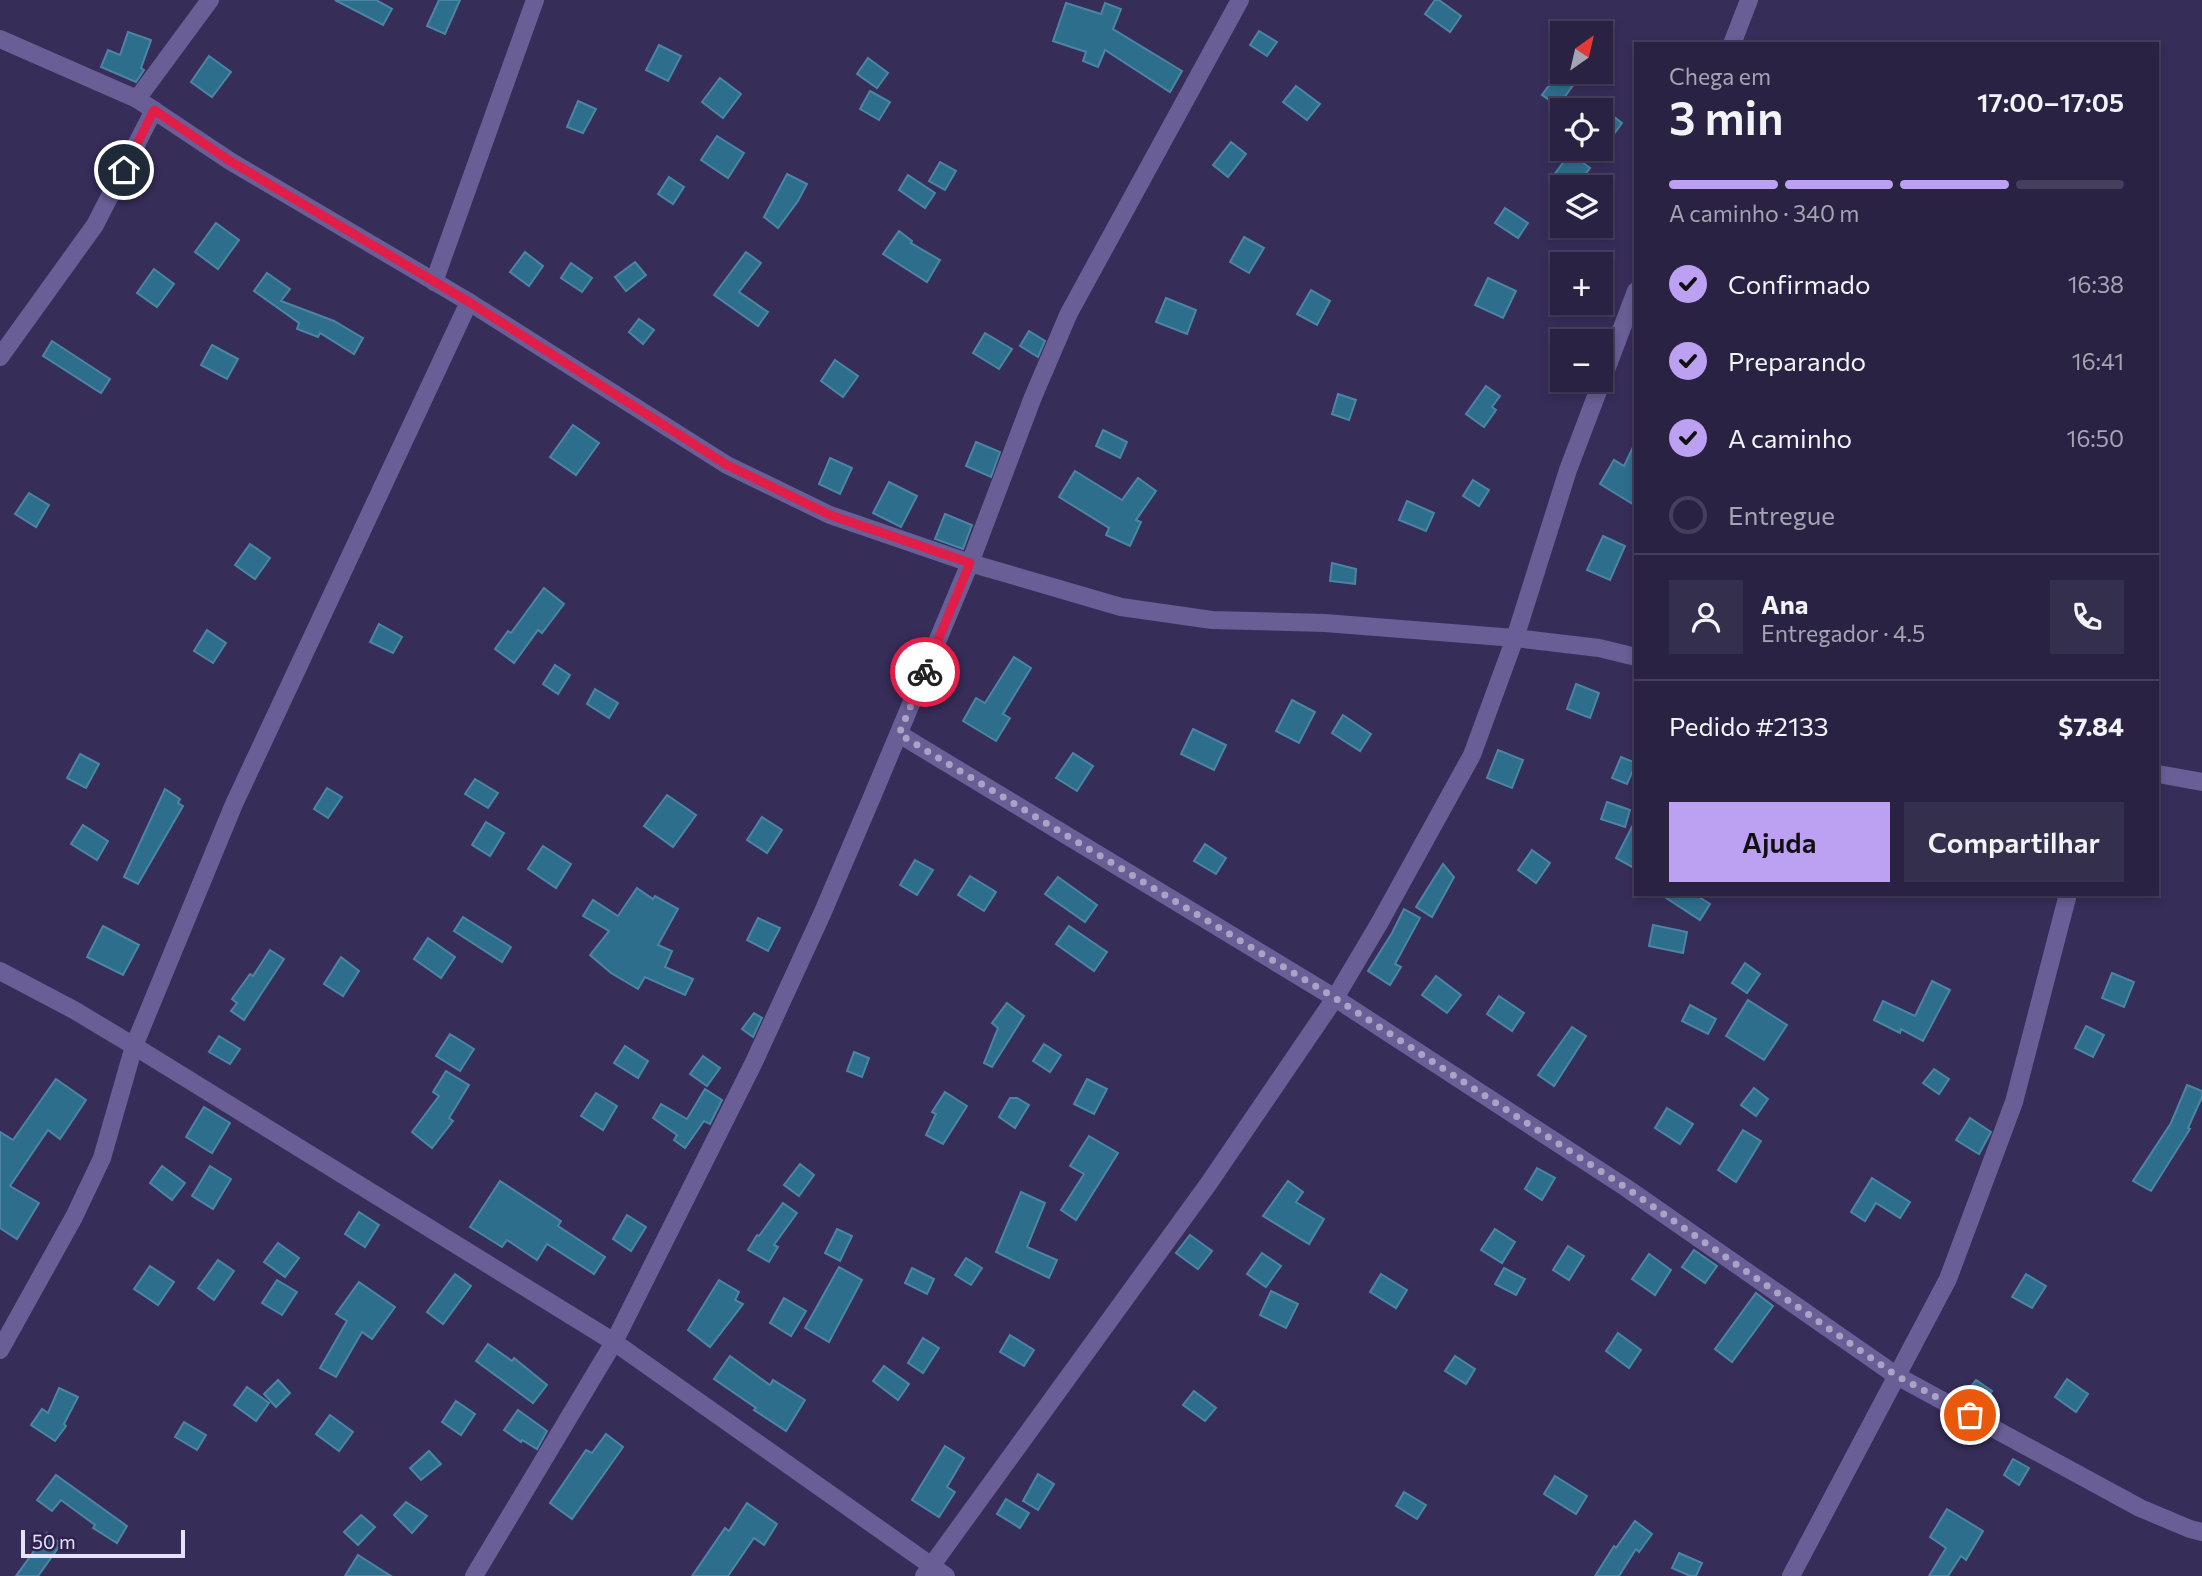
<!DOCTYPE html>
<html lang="pt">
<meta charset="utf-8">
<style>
:root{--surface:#292243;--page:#352f4e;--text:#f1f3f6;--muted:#a5a4b2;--line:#453f5c;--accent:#bca0f2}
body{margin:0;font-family:Commissioner,sans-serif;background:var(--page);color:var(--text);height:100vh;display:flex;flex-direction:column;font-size:26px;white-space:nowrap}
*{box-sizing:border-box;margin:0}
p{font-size:23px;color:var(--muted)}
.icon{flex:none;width:38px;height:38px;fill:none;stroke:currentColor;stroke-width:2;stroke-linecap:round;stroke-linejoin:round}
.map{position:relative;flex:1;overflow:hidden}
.details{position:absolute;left:1634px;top:42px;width:525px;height:854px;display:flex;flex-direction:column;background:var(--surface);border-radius:0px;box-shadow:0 4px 10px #0003,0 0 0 2px var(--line)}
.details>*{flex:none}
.needle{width:46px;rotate:34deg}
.controls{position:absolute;left:1550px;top:21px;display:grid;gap:14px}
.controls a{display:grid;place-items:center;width:63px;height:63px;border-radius:0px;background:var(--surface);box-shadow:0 4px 10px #0003,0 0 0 2px var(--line);font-size:35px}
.scale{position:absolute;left:21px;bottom:18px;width:164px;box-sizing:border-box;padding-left:7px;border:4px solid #e6e2fd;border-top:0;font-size:19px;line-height:24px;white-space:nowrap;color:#e6e2fd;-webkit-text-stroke:5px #2e234d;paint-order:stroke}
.pin{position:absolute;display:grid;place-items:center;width:60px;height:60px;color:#fff;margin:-30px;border:4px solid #fff;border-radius:50%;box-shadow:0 2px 7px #0007}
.courier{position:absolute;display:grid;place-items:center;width:70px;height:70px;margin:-35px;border:5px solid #e11d48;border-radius:50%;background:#fff;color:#222;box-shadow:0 2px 9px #0007}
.headline em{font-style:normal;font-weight:600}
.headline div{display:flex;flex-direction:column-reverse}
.headline{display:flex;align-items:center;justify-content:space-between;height:119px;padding:0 35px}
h1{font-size:46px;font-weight:600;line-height:52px}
.bar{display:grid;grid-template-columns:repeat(4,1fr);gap:10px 7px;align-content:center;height:84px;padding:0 35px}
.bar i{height:9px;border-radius:5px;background:var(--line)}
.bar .on{background:var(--accent)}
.bar p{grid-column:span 4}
.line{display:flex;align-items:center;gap:18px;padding:0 35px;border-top:2px solid var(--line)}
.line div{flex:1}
.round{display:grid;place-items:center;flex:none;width:74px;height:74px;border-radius:0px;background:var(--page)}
ol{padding:0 35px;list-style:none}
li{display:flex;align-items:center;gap:21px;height:77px}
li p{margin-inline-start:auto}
li .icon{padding:7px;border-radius:50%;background:var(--accent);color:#111;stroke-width:4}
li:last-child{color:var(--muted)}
li i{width:38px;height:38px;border:4px solid var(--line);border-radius:50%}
.action{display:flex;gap:14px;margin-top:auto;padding:14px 35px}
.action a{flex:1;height:80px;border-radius:0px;background:var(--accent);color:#111;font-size:28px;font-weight:600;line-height:80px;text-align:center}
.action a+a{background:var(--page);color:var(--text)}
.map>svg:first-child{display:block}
.building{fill:#2e6e8d;stroke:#4c85a3;stroke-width:2}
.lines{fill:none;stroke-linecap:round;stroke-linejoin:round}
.minor{stroke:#695e96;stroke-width:18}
.done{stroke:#a9a3c4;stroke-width:7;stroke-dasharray:0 12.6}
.route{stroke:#e11d48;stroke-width:9}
</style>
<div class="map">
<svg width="2202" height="1576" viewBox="0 0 2202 1576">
<rect width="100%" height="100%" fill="#372d59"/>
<g class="building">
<path d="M335,0H376L392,9L383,25Z"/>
<path d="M439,0H460L445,34L427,26Z"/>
<path d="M1435,0H1439L1461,16L1450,32L1425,14Z"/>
<path d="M1066,3L1101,14L1105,3L1121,9L1113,29L1182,71L1170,92L1105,50L1098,67L1083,61L1086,52L1053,41Z"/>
<path d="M1259,31L1277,42L1267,56L1250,45Z"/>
<path d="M128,32L151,40L141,68L144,70L136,82L101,67L108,50L120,55Z"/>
<path d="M659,45L681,56L668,81L646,70Z"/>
<path d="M209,56L231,72L212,97L191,82Z"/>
<path d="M868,58L888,73L877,88L857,74Z"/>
<path d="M1559,72L1574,84L1558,106L1542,95Z"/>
<path d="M720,78L741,94L723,118L702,102Z"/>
<path d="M1296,86L1320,104L1307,120L1283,102Z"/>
<path d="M870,91L890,102L879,120L860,109Z"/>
<path d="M578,101L596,109L583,133L567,127Z"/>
<path d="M1601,107L1622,123L1601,152Z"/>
<path d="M717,136L744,153L728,178L701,160Z"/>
<path d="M1231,142L1246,154L1228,177L1213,165Z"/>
<path d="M1570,153L1590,168L1576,187H1571L1554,175Z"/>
<path d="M940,162L956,171L945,190L929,181Z"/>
<path d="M787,174L807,184L798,201L778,228L764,217Z"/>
<path d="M908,175L935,193L925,208L899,190Z"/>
<path d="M669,177L684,187L673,204L658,194Z"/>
<path d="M1505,208L1528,223L1518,238L1495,223Z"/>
<path d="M216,223L239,240L218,269L195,252Z"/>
<path d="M899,231L912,241L911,243L940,260L927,282L883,254Z"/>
<path d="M1244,237L1264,248L1249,273L1230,262Z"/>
<path d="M525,252L543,266L529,286L510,272Z"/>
<path d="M746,252L761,263L739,292L768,312L758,326L714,295Z"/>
<path d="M635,262L646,275L626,291L615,277Z"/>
<path d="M571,263L592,278L582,292L561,278Z"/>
<path d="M154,269L174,284L157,307L137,293Z"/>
<path d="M267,273L290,289L281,301L334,321L363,338L354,354L320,333L318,337L297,329L299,323L254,291Z"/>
<path d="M1488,278L1516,291L1503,318L1475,305Z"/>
<path d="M1311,290L1330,301L1317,325L1297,314Z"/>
<path d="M1166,298L1196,310L1187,334L1156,322Z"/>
<path d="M639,319L654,330L643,344L629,332Z"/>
<path d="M1029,331L1045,341L1038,357L1020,346Z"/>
<path d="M985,333L1012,349L999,369L973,353Z"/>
<path d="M52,341L110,379L101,393L43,356Z"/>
<path d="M212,345L238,359L227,379L201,365Z"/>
<path d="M835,360L858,376L843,397L821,381Z"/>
<path d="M1486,386L1500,396L1492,407L1496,410L1484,427L1466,414Z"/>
<path d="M1338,394L1356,400L1349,420L1332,414Z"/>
<path d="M573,425L599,443L576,475L550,457Z"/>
<path d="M1103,430L1127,442L1120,458L1096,446Z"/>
<path d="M1636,441V506L1600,484L1614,460L1624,466Z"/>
<path d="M976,442L1000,452L991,477L966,466Z"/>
<path d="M830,458L852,468L840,494L819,484Z"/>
<path d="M1075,471L1122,500L1138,478L1156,491L1136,520L1141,522L1130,546L1106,535L1109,528L1059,497Z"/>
<path d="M1473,480L1489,490L1479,506L1463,496Z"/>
<path d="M889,482L917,496L901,527L873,513Z"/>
<path d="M29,493L49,505L36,527L15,514Z"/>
<path d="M1407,501L1434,513L1426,531L1399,520Z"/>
<path d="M945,514L972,525L963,549L935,539Z"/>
<path d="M1603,536L1625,546L1610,580L1587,570Z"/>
<path d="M250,544L270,558L255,579L235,565Z"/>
<path d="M1332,563L1356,569L1355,584L1330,581Z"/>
<path d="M544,588L564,604L542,633L538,630L514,663L495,649L508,631L511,633Z"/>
<path d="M379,624L402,637L393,653L370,642Z"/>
<path d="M207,630L226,643L213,663L194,651Z"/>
<path d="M1014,657L1031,668L1003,714L1010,718L996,741L963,721L976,698L985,703Z"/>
<path d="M555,665L570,675L558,694L543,684Z"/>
<path d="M1576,684L1599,693L1590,718L1567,709Z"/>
<path d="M595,689L618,703L609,718L587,704Z"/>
<path d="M1292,700L1315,712L1299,743L1276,731Z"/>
<path d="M1343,715L1371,734L1360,751L1332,733Z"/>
<path d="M1193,729L1226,745L1214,770L1181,754Z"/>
<path d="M1498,750L1523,760L1512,788L1487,778Z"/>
<path d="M1073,753L1093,766L1077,791L1056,778Z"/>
<path d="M80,754L99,764L86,788L67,778Z"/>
<path d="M1621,757L1636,763L1627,784L1612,778Z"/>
<path d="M475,779L498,793L488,808L465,794Z"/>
<path d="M327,788L342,797L328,818L314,809Z"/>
<path d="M165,789L180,799L178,803L183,806L138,884L124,877Z"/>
<path d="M667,795L696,815L673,847L644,826Z"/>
<path d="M1607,802L1630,810L1625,827L1601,819Z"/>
<path d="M762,817L782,830L767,853L747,840Z"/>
<path d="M1636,819V869L1616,858Z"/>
<path d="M486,822L504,833L490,856L472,845Z"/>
<path d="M83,825L108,841L97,860L71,844Z"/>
<path d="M1205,844L1226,858L1216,874L1194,861Z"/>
<path d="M543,846L571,864L556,888L528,869Z"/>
<path d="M1532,850L1550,863L1536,883L1518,870Z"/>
<path d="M915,860L933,870L917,895L900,885Z"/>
<path d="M1443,864L1454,877L1432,917L1416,907Z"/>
<path d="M970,876L996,892L984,911L958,895Z"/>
<path d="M1058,877L1097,905L1085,922L1045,894Z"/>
<path d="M637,888L653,899L655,896L678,909L658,945L672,951L665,967L693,979L685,995L645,977L638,989L611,973L590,955L609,931L583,916L593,900L618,916Z"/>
<path d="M1660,894H1694L1710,904L1700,920Z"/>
<path d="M1404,909L1420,918L1395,964L1401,967L1390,985L1368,971L1392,933Z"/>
<path d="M463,917L511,947L502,962L454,931Z"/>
<path d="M758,918L780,928L768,951L747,940Z"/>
<path d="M1653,925L1687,932L1683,953L1649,946Z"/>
<path d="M103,926L139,945L123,975L87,957Z"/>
<path d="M1069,926L1107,952L1094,971L1056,944Z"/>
<path d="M428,938L455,957L441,978L414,959Z"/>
<path d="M270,950L284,959L244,1020L231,1011L237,1003L232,999L250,974L253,976Z"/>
<path d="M341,957L359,971L343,996L324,984Z"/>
<path d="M1745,963L1760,974L1747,993L1732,983Z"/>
<path d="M2112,973L2134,982L2124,1007L2102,998Z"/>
<path d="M1436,976L1461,995L1447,1013L1422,995Z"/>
<path d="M1932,981L1950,990L1923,1041L1901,1029L1900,1033L1874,1020L1883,1001L1915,1016Z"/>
<path d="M1499,996L1524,1013L1512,1031L1487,1014Z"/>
<path d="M1748,1000L1787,1025L1764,1060L1726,1036Z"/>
<path d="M1007,1003L1024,1016L992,1067L984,1063L998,1028L992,1023Z"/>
<path d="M1690,1005L1716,1019L1708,1034L1682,1021Z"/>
<path d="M754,1013L762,1018L753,1037L742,1029Z"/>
<path d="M2086,1026L2104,1035L2093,1057L2075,1048Z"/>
<path d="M1572,1027L1586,1036L1554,1086L1538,1075Z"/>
<path d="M450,1034L474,1049L460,1071L436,1056Z"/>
<path d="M219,1036L240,1049L230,1064L209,1052Z"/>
<path d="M1044,1044L1061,1055L1050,1072L1033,1061Z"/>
<path d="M625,1046L648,1061L638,1078L614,1063Z"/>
<path d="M854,1052L869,1058L862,1077L847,1071Z"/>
<path d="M703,1056L720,1068L707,1086L690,1074Z"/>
<path d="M1934,1069L1949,1079L1939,1094L1923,1083Z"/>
<path d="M446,1071L469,1085L449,1118L453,1121L432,1148L412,1132L439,1096L433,1092Z"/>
<path d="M56,1079L86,1100L60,1139L48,1130L10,1186L39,1203L17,1239L0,1228V1132L13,1140Z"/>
<path d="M1087,1079L1107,1089L1094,1114L1074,1104Z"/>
<path d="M2187,1085L2202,1091V1097L2188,1128L2190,1129L2151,1191L2133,1181L2171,1123Z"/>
<path d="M1754,1088L1768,1099L1756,1116L1741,1105Z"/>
<path d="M705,1089L722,1100L710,1124L704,1121L685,1148L674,1140L677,1135L653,1118L661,1104L687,1119Z"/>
<path d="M945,1092L967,1106L943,1144L926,1135L936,1114L932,1112Z"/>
<path d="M596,1093L617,1106L603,1130L581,1116Z"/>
<path d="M1010,1098H1017L1029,1105L1015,1128L999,1117Z"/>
<path d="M204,1107L230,1123L212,1153L186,1137Z"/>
<path d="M1667,1108L1693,1124L1680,1144L1655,1128Z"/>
<path d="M1970,1118L1991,1132L1979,1154L1956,1140Z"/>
<path d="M1743,1130L1761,1141L1736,1182L1718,1170Z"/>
<path d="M1089,1136L1118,1153L1076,1220L1061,1210L1084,1174L1070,1166Z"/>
<path d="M800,1164L814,1175L799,1196L784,1185Z"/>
<path d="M162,1166L185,1183L172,1200L150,1183Z"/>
<path d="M210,1166L231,1179L213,1209L192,1196Z"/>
<path d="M1537,1168L1555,1178L1542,1200L1525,1189Z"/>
<path d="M1872,1178L1910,1202L1900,1218L1876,1203L1865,1221L1851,1212Z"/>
<path d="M500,1181L561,1221L558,1226L605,1257L594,1274L547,1244L537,1260L507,1240L502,1247L470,1227Z"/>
<path d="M1288,1181L1303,1192L1296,1202L1324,1219L1309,1244L1263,1216Z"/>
<path d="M1021,1192L1045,1203L1027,1247L1057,1260L1049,1278L996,1252Z"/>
<path d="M783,1203L797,1213L774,1245L778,1247L769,1262L748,1250L757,1235L759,1236Z"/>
<path d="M359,1212L379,1225L365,1247L345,1234Z"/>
<path d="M627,1215L646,1227L631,1251L613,1239Z"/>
<path d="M837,1229L852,1236L840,1261L825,1253Z"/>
<path d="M1495,1229L1515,1242L1502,1263L1481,1250Z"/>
<path d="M1190,1235L1212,1251L1198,1269L1176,1253Z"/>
<path d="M278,1243L299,1258L285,1277L264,1262Z"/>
<path d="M1568,1246L1584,1256L1569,1280L1553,1270Z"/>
<path d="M1694,1250L1717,1266L1705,1283L1682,1267Z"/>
<path d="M1262,1253L1281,1266L1266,1287L1247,1274Z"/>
<path d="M1649,1254L1671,1270L1655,1295L1632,1279Z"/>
<path d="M966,1258L982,1268L971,1285L955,1275Z"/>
<path d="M218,1260L234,1271L214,1300L198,1288Z"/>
<path d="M150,1266L174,1282L158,1305L134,1289Z"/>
<path d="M839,1267L862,1280L829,1342L805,1328Z"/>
<path d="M912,1268L934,1279L927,1294L905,1283Z"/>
<path d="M1504,1268L1525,1279L1516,1295L1495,1284Z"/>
<path d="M455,1274L471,1286L443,1324L427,1312Z"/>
<path d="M1381,1274L1407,1290L1396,1308L1370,1292Z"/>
<path d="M2026,1274L2046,1286L2032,1308L2012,1297Z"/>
<path d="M277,1280L297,1292L282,1315L262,1303Z"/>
<path d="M719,1280L739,1292L735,1300L743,1304L710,1347L688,1330Z"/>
<path d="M359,1282L395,1307L372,1339L362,1332L336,1377L320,1368L347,1321L336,1314Z"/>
<path d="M1271,1291L1298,1304L1286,1328L1260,1315Z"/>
<path d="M1756,1293L1773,1306L1732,1362L1715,1349Z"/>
<path d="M784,1298L806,1311L791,1336L770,1323Z"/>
<path d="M1618,1333L1641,1350L1629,1368L1606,1351Z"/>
<path d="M1010,1335L1034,1350L1024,1366L1000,1352Z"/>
<path d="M923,1338L939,1348L923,1373L908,1363Z"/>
<path d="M488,1344L512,1361L514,1358L547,1385L533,1403L476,1361Z"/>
<path d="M730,1356L770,1385L773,1380L805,1400L786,1431L754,1410L756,1408L714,1379Z"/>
<path d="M1455,1356L1475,1369L1466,1384L1445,1371Z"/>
<path d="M884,1366L909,1384L898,1400L873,1381Z"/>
<path d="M2067,1379L2088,1394L2076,1412L2055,1397Z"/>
<path d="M278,1380L290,1393L276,1407L264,1394Z"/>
<path d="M1976,1380L1992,1391L1980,1408L1962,1398Z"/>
<path d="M247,1387L269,1403L256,1421L234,1405Z"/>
<path d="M59,1388L78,1397L64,1424L66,1426L55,1441L31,1425L42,1409L48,1413Z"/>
<path d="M1194,1391L1216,1408L1205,1421L1183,1405Z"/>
<path d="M456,1401L475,1414L461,1435L442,1422Z"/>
<path d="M518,1410L547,1431L537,1449L522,1440L521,1442L504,1430Z"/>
<path d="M330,1415L353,1432L339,1451L316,1434Z"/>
<path d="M184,1422L206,1435L197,1450L175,1437Z"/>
<path d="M606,1434L623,1447L572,1519L550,1503L586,1450L592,1453Z"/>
<path d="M945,1446L964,1458L947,1487L955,1492L939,1517L912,1500Z"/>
<path d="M429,1451L441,1464L421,1480L410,1468Z"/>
<path d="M2013,1459L2029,1468L2019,1485L2004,1475Z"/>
<path d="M1038,1474L1054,1484L1038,1510L1023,1501Z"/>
<path d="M56,1475L127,1526L117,1543L93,1528L95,1525L61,1500L52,1511L37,1500Z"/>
<path d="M1555,1476L1587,1496L1576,1514L1544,1494Z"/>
<path d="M1404,1492L1426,1505L1417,1519L1396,1506Z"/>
<path d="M1006,1499L1029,1513L1020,1528L997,1514Z"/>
<path d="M406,1502L427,1516L412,1533L394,1515Z"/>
<path d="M747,1503L777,1524L764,1545L754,1538L728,1576H692L725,1528L729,1531Z"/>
<path d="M1947,1509L1983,1531L1966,1560L1961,1556L1948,1576H1929L1946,1548L1930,1537Z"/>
<path d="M361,1515L375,1527L358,1545L344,1532Z"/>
<path d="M1635,1521L1652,1534L1639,1552L1636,1549L1619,1576H1595L1614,1546L1616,1548Z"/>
<path d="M47,1533L61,1544L38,1576H16Z"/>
<path d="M1679,1553L1702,1563L1696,1576H1690L1672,1568Z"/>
<path d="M358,1555L391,1576H345Z"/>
</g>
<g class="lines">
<g class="minor">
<path d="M0,39L137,99L230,161L469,302L727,465L830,515L970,563L1121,607L1212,620L1325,623L1515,638L1599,648L1636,657"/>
<path d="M1732,44L1749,0"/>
<path d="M137,99L210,0"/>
<path d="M434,282L535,0"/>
<path d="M0,357L95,225L154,110"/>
<path d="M899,734L1335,998L1625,1187L1897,1376L2140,1508L2190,1529L2202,1532"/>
<path d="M2158,774L2202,782"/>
<path d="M0,971L74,1010L134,1046L614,1342L946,1576"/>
<path d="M0,1350L74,1217L102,1158L134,1046L234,804L469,302"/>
<path d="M474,1576L614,1342L754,1062L822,914L872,797L970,563L1033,397L1069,313L1240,0"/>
<path d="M924,1576L1209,1183L1335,998L1380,922L1472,755L1515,638L1568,470L1636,291"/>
<path d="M1791,1576L1948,1279L2014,1102L2068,894"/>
</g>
</g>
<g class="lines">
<path class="done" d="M925,672L899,734L1335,998L1625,1187L1897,1376L1970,1415"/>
<path class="route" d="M124,170L154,110L230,161L469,302L727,465L830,515L970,563L925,672"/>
</g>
</svg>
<div class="controls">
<a><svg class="needle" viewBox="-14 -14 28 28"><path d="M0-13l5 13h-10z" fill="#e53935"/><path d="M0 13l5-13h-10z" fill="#a5a4b2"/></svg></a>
<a><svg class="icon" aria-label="locate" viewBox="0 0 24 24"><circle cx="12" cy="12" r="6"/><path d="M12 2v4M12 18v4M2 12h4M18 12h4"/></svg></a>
<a><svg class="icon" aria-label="layers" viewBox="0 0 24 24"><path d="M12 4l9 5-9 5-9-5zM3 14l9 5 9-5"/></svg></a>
<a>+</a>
<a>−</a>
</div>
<div class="scale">50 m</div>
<div class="pin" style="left:1970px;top:1415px;background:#ea580c"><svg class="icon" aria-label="bag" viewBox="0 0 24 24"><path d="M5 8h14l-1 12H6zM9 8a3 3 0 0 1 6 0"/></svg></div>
<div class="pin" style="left:124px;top:170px;background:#1f2937"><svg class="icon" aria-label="home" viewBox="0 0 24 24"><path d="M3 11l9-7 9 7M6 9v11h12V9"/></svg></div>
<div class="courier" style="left:925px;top:672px"><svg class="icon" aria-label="bike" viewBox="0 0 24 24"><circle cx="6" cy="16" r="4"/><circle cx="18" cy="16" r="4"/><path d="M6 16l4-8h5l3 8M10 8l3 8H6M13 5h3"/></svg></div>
<section class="details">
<div class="headline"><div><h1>3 min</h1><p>Chega em</p></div><em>17:00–17:05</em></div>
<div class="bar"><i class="on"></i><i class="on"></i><i class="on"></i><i></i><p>A caminho · 340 m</p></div>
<ol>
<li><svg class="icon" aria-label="check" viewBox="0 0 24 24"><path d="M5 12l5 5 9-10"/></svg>Confirmado<p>16:38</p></li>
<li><svg class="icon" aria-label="check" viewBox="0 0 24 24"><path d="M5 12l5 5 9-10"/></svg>Preparando<p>16:41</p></li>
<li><svg class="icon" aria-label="check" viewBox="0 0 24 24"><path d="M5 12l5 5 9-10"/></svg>A caminho<p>16:50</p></li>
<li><i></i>Entregue</li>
</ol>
<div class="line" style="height:126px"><a class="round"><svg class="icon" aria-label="person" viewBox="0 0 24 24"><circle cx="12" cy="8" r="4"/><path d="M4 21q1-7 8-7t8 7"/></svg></a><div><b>Ana</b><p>Entregador · 4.5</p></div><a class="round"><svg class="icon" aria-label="phone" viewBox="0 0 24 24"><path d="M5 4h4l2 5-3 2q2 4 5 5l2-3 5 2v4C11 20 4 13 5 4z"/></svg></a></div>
<div class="line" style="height:91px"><div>Pedido #2133</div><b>$7.84</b></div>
<div class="action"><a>Ajuda</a><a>Compartilhar</a></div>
</section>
</div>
